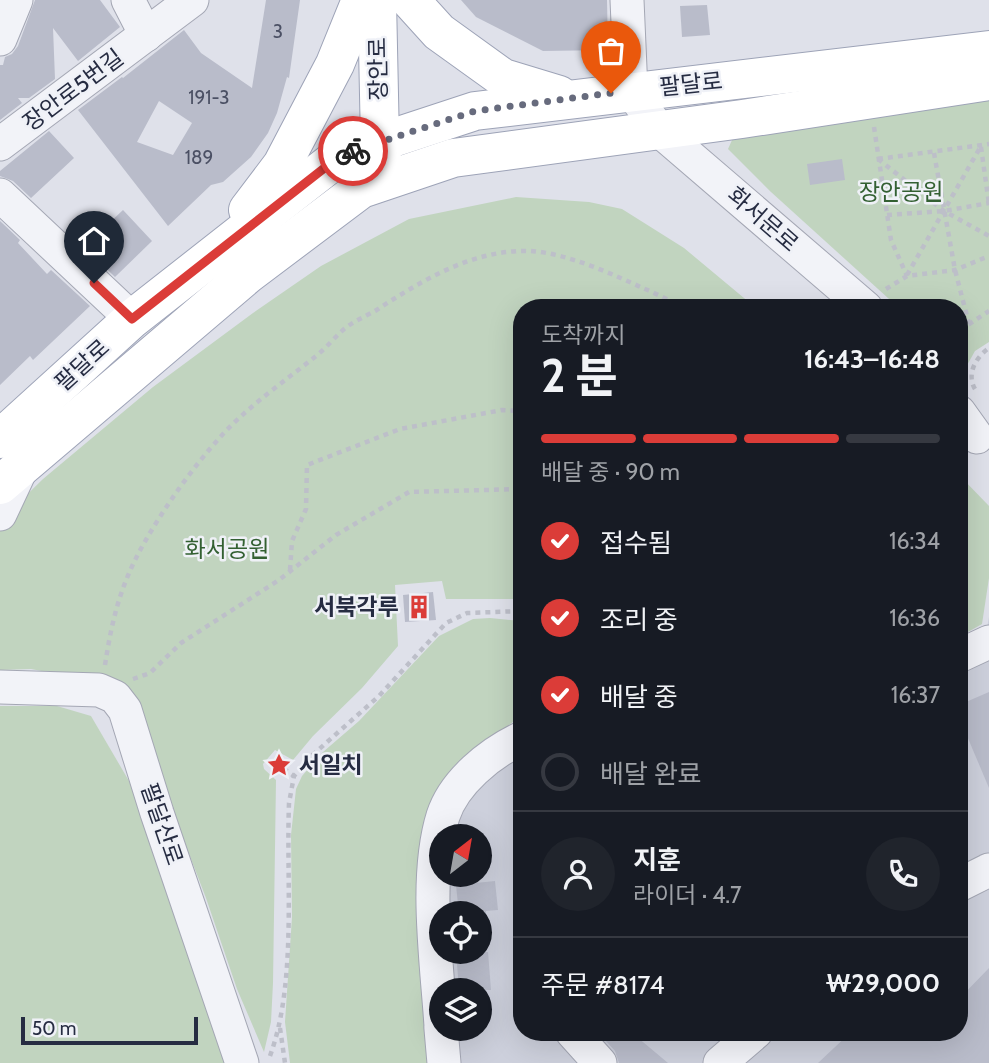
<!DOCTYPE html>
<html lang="ko">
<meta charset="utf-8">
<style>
:root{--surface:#171b24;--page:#20242c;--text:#f1f3f6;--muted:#9ea1a6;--line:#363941;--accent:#db3c38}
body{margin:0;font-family:Cabin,"Noto Sans KR",sans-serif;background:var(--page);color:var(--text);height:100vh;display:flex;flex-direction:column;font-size:26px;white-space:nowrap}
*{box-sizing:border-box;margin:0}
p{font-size:23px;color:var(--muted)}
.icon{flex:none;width:38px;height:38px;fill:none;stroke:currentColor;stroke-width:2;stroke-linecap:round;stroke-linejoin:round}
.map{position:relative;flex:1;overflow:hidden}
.panel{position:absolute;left:513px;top:299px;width:455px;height:742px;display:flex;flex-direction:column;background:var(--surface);border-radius:28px;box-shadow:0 7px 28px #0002}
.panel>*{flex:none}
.needle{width:46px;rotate:31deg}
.controls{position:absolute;left:429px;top:824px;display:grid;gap:14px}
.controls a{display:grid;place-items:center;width:63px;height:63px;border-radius:50%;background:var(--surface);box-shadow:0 7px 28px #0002;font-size:35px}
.scale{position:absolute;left:21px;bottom:18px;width:177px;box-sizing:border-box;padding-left:7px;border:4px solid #262c42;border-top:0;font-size:19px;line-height:24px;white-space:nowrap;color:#262c42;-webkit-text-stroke:5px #eff1f7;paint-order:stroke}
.pin{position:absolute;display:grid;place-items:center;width:60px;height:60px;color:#fff;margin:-72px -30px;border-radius:50% 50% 50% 0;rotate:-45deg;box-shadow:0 0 7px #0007}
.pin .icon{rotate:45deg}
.courier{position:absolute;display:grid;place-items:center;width:70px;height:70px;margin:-35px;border:5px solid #db3c38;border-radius:50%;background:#fff;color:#222;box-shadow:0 2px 9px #0007}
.summary em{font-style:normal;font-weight:700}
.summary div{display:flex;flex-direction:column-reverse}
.summary{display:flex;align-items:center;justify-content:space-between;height:119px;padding:0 28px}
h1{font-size:46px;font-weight:700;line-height:52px}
.bar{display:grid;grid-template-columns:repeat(4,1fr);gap:10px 7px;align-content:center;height:84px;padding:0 28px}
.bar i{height:9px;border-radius:5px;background:var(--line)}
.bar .selected{background:var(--accent)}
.bar p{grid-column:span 4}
.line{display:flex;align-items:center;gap:18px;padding:0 28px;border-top:2px solid var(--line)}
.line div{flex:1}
.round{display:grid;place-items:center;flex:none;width:74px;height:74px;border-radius:37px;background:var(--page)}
ol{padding:0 28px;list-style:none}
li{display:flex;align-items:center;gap:21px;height:77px}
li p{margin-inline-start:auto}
li .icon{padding:7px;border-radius:50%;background:var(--accent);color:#fff;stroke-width:4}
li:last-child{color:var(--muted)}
li i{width:38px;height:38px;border:4px solid var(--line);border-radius:50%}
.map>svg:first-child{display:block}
.built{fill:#cdd0dc;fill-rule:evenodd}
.green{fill:#c1d4bf}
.building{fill:#b9bcca;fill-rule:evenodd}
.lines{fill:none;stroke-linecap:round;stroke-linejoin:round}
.minor-casing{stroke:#a4a7b4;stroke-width:35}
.major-casing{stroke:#9da3b7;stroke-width:40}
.path{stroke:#bdbfc9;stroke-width:4.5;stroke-dasharray:5 5;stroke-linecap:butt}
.minor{stroke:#f2f3f8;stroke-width:33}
.major{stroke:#fff;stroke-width:38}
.done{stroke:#676b7d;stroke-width:7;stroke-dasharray:0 12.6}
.route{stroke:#db3c38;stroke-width:9}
.labels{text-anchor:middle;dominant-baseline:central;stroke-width:5;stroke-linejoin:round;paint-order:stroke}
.number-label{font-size:19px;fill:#4b5064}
.street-label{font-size:23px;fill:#262c42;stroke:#eff1f7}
.park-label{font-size:23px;fill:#336032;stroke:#eff1f7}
.poi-label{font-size:23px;font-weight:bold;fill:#262c42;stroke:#eff1f7;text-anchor:end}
</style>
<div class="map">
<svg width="989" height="1063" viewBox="0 0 989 1063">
<rect width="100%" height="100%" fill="#dfe1ea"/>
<path class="built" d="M989,617V1063H440L429,959L427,867L437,807L461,766L521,724L522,1032H959V645L987,628ZM441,836H480V875H441ZM441,914H480V952H441ZM441,990H480V1029H441Z"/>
<g class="green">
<path d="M989,90V342L975,351L966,367L959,361V308H899L771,192L728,149L737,129Z"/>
<path d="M516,197L589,202L622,209L684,248L756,308H522L521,599H446L442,581L395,585L398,646L362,688L313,736L293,760L275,750L263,764L264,769L276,780L273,983L271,1022L264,1052L237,989L206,898L125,687L31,669L0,670V521L43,479L153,387L253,313L321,266L409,219Z"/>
<path d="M959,475L989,506V578L982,624L959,637Z"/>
<path d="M490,618L521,621V716L454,766L430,805L421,868L435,1063H290L285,1022L292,917L291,835L296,789L302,776L323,752L359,721L439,636L473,619Z"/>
<path d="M0,706H57L91,716L129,781L231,1063H0Z"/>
</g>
<g class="building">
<path d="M35,0H100L120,27L78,61L53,28L55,79L29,98H18L22,103L0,120V65H3L5,57L12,54L18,46Z"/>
<path d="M266,0H300L289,78L287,77L277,113L268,133L251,157L223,182L211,185L168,226L78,110L122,77L123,78L184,30L201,53L252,88ZM159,101L192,123L173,155L137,142Z"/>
<path d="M461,0H607L608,50L543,51L476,17Z"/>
<path d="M707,5L710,35L682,37L680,6Z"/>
<path d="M49,131L74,158L31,198L13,181L0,176V171Z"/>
<path d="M842,159L845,180L810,185L807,164Z"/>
<path d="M123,210L152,241L115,277L84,247Z"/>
<path d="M0,221L20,240L18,243L47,274L51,270L90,306L33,360L30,356L0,385Z"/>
<path d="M433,592L436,620L405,622L403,595Z"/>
<path d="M989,692V788L959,717V705Z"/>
<path d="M495,881L498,910L486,911V914H459L456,885Z"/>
<path d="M461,952H488L491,990H459L457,964H462Z"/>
<path d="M989,968V1063H818L851,1032H959V999Z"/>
<path d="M613,1032H631L668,1063H619L615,1051L606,1041Z"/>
</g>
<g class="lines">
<g class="minor-casing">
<g id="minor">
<path d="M128,0L146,35"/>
<path d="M627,0L631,91L660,131L866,308"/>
<path d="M0,39L16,0"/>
<path d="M0,144L192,0"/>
<path d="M0,195L132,319"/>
<path d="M959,412L977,437"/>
<path d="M0,514L23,465"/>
<path d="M959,656L989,642"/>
<path d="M0,687L99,690L115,697L125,710L157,813L242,1063"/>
<path d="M959,885L989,870"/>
<path d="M441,1026C437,963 424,877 443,816C454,782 490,753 522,738"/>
<path d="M441,1029L444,1063"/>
<path d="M572,1032L600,1063"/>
<path d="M720,1063L756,1032"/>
</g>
</g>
<g class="major-casing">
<g id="major">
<path d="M377,0L380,142L383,166"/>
<path d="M410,0L439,32L503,78L559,95"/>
<path d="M248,210L282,165L335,64L361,0"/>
<path d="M0,439L132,319L341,155L475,111L989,50"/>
<path d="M0,485L248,274L361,189L453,158L742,119L989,81"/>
</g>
</g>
<g class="path">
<path d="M874,127L891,240L907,276"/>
<path d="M981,147L989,204"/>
<path d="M934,153L955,270L969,324"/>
<path d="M878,159L944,211L989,236"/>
<path d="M878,159L989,144"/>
<path d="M887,215L944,211L989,203"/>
<path d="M907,275L981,146"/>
<path d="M886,289L907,276L955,270L989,256"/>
<path d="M959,327L969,324L989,311"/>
<path d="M975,389C966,374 976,357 989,348"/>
<path d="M290,570L292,541L306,509L307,465L400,429L502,410L522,411"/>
<path d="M105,665C112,620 120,586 143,545C165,506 193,467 223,434C251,404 285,381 316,356C326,348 334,338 343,330C352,322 364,317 375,311C421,281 473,249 530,251C567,253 612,274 645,289C660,295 674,304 689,308"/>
<path d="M133,679L150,673L181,643L279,580L336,535L409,492L522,489"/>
<path d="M275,763L294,776"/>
<path d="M280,1028L285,1063"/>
<path d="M270,1056C297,982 286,882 289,803L294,776L308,759L379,696L446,623L467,613L522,611"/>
</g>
<use href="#minor" class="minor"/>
<use href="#major" class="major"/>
</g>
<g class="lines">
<path class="done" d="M353,151L475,111L611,93"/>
<path class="route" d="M94,283L132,319L341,155L353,151"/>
</g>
<defs>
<g id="building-bare" transform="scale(1.89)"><path d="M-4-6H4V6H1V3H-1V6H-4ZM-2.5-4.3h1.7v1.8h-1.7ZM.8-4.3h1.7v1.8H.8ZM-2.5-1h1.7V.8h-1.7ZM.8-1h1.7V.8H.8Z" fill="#db3c38" stroke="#eff1f7" stroke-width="2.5" paint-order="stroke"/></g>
<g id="sight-bare" transform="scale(1.89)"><path d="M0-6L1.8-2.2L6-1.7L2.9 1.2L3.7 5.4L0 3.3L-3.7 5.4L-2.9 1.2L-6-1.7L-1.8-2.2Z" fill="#db3c38" stroke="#eff1f7" stroke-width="2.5" paint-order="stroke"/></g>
</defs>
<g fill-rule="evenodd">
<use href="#building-bare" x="419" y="607"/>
<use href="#sight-bare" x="279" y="765"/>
</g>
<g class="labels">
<g class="number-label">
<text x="278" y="31">3</text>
<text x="209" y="97">191-3</text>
<text x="199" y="157">189</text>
</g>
<g class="street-label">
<text transform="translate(378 69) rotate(-91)">장안로</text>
<text transform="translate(691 84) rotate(-6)">팔달로</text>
<text transform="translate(73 90) rotate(-37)">장안로5번길</text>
<text transform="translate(763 219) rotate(41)">화서문로</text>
<text transform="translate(82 365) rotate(-42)">팔달로</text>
<text transform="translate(162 824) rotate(71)">팔달산로</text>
</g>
<g class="park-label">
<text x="901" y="192">장안공원</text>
<text x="227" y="549">화서공원</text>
</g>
<g class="poi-label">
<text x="399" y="607">서북각루</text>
<text x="299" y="765" text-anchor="start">서일치</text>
</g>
</g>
</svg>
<div class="controls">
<a><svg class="needle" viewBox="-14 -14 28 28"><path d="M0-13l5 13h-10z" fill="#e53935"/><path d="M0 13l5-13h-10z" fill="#9ea1a6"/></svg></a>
<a><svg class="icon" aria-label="locate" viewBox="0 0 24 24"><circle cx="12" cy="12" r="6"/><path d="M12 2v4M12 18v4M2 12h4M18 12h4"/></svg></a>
<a><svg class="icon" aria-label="layers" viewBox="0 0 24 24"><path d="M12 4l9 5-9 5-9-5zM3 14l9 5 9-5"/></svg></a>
</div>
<div class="scale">50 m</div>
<div class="pin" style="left:611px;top:93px;background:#ea580c"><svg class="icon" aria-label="bag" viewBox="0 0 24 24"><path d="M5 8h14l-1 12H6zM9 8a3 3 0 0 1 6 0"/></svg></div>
<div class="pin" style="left:94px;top:283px;background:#1f2937"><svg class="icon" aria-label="home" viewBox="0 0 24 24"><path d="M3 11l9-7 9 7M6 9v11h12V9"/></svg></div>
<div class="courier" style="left:353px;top:151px"><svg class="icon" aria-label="bike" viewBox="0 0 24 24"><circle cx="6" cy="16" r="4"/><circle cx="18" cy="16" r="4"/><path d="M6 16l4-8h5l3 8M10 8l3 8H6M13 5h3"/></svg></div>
<section class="panel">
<div class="summary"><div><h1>2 분</h1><p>도착까지</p></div><em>16:43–16:48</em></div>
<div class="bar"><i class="selected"></i><i class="selected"></i><i class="selected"></i><i></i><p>배달 중 · 90 m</p></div>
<ol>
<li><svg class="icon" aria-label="check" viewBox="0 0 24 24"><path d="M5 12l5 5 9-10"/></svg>접수됨<p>16:34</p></li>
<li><svg class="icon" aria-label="check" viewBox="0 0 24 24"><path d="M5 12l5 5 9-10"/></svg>조리 중<p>16:36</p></li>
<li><svg class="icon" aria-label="check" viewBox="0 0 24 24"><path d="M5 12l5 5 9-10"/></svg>배달 중<p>16:37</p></li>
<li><i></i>배달 완료</li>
</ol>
<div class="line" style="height:126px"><a class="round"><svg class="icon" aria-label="person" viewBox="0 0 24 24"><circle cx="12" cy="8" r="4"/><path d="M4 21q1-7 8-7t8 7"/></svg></a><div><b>지훈</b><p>라이더 · 4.7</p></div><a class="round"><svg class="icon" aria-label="phone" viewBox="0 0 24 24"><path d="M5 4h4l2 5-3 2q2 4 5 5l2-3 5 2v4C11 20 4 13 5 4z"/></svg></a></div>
<div class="line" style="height:91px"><div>주문 #8174</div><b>₩29,000</b></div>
</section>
</div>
